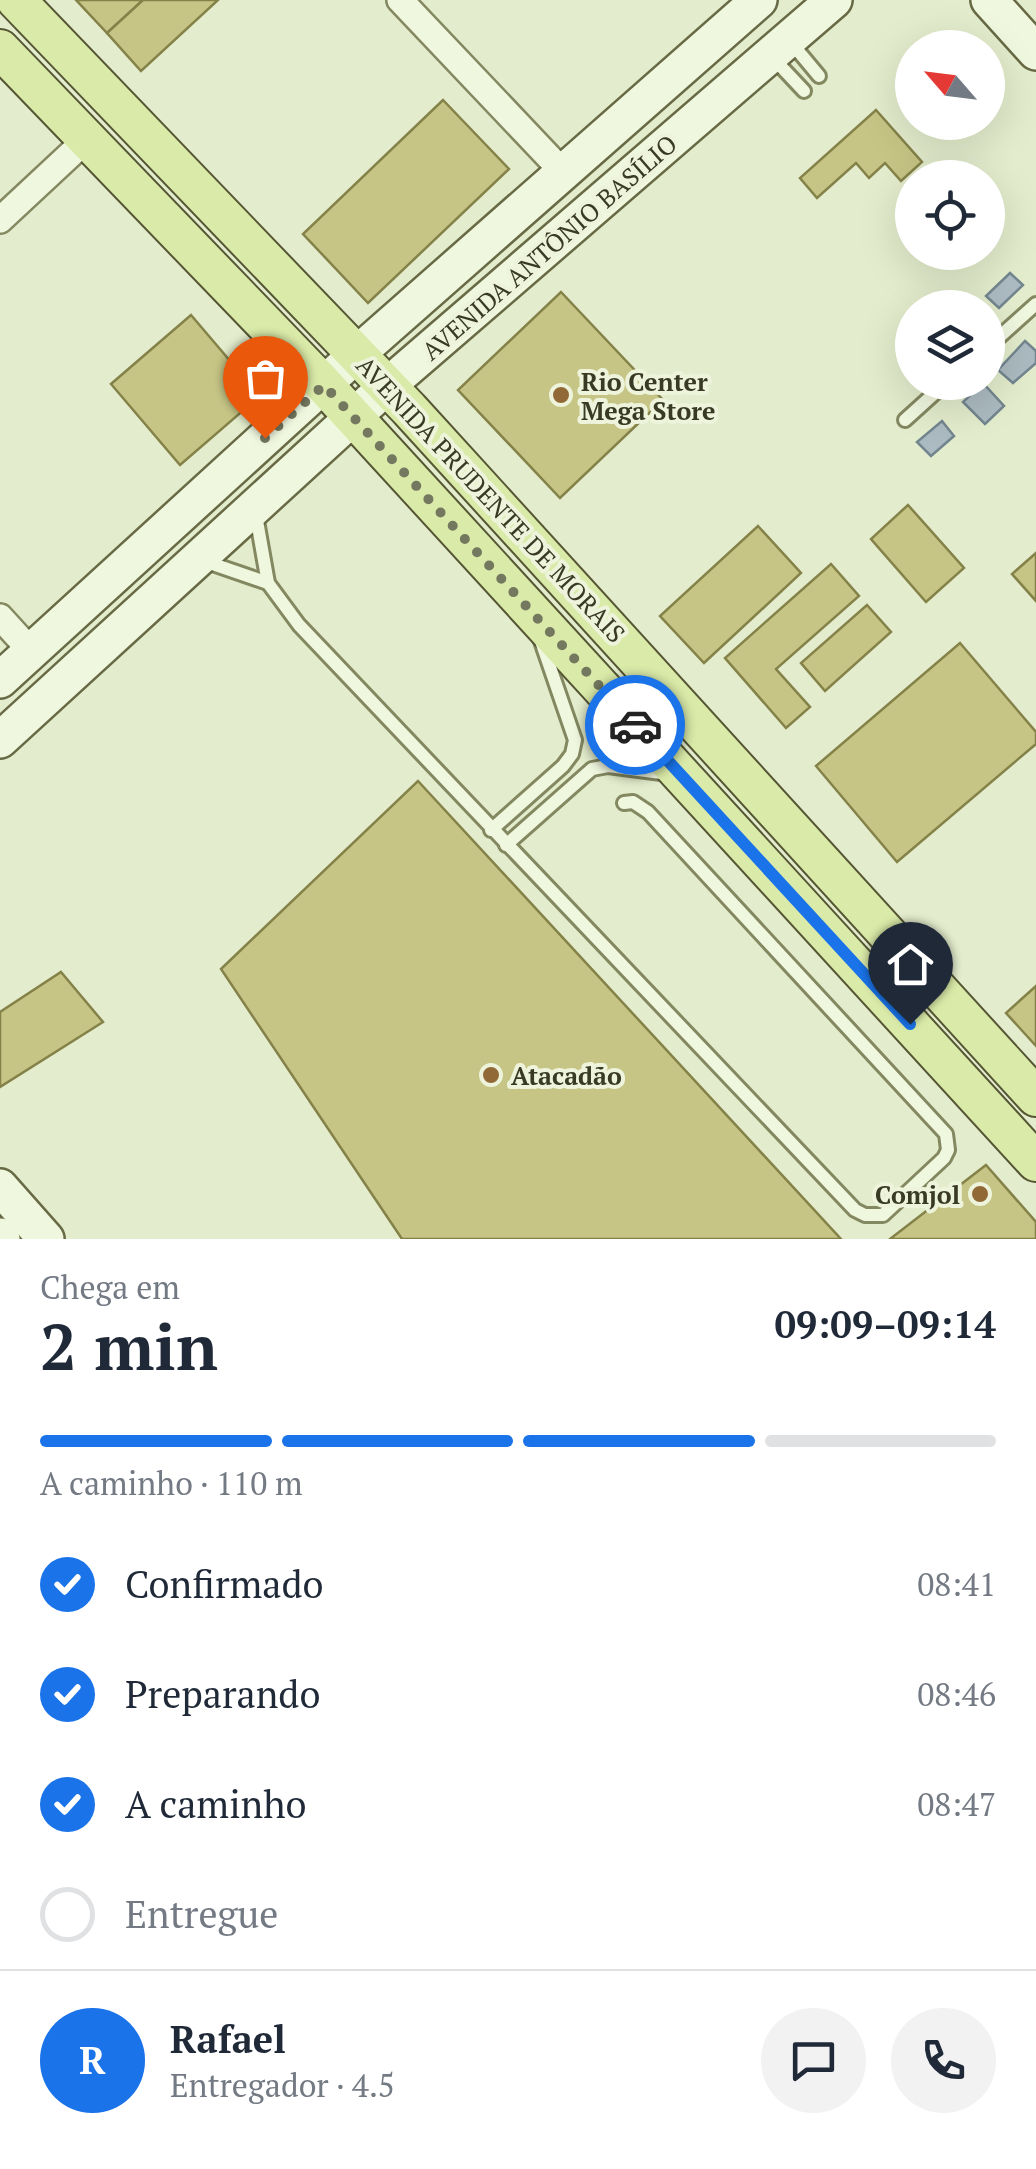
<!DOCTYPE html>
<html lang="pt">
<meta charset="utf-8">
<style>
:root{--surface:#fff;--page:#f2f2f3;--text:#1f2937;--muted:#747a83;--line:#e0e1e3;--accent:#1a73e8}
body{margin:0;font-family:"PT Serif",serif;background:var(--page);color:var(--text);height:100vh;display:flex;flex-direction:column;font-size:38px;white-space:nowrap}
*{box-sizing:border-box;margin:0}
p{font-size:32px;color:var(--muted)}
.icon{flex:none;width:55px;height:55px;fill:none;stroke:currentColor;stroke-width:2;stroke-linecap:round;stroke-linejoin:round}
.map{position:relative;height:1239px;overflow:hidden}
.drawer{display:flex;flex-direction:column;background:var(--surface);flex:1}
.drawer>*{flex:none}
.needle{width:65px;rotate:298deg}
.tools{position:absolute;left:895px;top:30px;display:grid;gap:20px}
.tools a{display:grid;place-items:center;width:110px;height:110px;border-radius:50%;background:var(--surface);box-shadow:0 10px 40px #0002;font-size:50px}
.pin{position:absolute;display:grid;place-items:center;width:85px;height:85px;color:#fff;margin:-102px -42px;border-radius:50% 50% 50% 0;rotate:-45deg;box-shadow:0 0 10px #0007}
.pin .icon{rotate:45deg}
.courier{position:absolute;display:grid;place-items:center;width:100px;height:100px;margin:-50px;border:8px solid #1a73e8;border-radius:50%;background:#fff;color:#222;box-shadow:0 2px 12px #0007}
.head em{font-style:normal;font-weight:800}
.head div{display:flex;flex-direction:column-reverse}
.head{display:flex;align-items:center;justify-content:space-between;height:170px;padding:0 40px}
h1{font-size:65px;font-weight:800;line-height:75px}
.bar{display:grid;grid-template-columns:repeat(4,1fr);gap:15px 10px;align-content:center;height:120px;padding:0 40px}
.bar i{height:12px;border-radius:8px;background:var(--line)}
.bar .selected{background:var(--accent)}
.bar p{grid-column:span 4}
.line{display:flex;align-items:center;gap:25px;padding:0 40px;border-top:2px solid var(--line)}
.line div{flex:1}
.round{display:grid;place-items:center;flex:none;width:105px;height:105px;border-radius:52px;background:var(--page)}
ol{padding:0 40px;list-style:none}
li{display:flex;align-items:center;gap:30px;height:110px}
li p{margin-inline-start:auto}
li .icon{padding:10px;border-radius:50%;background:var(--accent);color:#fff;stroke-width:4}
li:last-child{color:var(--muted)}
li i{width:55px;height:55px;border:5px solid var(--line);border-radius:50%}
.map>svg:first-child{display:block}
.water{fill:#acbbc1;stroke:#73868f;stroke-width:2.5}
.building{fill:#c6c585;stroke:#858249;stroke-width:2.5}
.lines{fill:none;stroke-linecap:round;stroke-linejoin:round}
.service-casing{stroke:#848861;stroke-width:18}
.minor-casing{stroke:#848861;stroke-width:30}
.secondary-casing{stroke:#676a44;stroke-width:40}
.primary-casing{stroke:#555634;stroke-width:42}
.service{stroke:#f0f7df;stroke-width:12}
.minor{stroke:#f0f7df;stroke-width:25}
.secondary{stroke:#f0f7df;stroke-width:35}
.primary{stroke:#daeaa8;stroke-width:38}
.done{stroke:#74785e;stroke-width:10;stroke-dasharray:0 18}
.route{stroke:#1a73e8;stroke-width:12}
.poi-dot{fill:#916936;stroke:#edf4db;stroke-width:4}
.labels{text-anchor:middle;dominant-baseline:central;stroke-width:8;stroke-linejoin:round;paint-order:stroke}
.street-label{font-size:25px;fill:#393a23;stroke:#edf4db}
.poi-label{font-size:25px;font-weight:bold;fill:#393a23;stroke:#edf4db;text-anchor:start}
</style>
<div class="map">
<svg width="1036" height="1239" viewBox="0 0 1036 1239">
<rect width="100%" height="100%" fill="#e3eccc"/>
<g class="water">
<path d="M1010,273L1023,285L999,308L986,296Z"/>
<path d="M1025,341L1036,351V363L1013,383L998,370Z"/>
<path d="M983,383L1004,406L985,424L963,402Z"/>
<path d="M942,421L954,436L931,456L917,442Z"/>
</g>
<g class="building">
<path d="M76,0H143L107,33Z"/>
<path d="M143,0H218L141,71L107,33Z"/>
<path d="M443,100L509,169L368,303L303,234Z"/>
<path d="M876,110L922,162L901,181L885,163L869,178L856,163L817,198L800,178Z"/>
<path d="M561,292L663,400L560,498L458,390Z"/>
<path d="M191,315L260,396L180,465L111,384Z"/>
<path d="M908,505L964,568L926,602L871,539Z"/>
<path d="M758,526L801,573L704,663L660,616Z"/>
<path d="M1036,553V601L1012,574Z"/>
<path d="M831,564L859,596L776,669L810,707L786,728L725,658Z"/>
<path d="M867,605L891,632L825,691L801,663Z"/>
<path d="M960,643L1036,732V744L897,862L816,766Z"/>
<path d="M418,781L841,1239H402L221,969Z"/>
<path d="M61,972L103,1022L0,1087V1012Z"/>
<path d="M1036,986V1046L1006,1013Z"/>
<path d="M986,1165L1036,1222V1239H890Z"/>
</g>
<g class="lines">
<g class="service-casing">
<g id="service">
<path d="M789,40L819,76"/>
<path d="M773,58L804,91"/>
<path d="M988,347L1036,304"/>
<path d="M905,420L947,382"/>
<path d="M256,515L268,583L299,625L855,1210L865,1215H883L944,1158L948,1150L946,1134L648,812L633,802L624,803"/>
<path d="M204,561L268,583"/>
<path d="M491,830L563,766L572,754L575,740L541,641"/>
<path d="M506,845L592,769L608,766L669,774"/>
</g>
</g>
<g class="minor-casing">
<g id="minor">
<path d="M400,0L564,173"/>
<path d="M0,220L87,139"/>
<path d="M0,617L31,651"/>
</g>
</g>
<g class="secondary-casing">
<g id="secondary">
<path d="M989,0L1036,52"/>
<path d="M0,680L357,354L759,0"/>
<path d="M0,740L387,386L834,0"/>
<path d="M0,1187L46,1239"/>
<path d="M0,1236L2,1239"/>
</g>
</g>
<g class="primary-casing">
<g id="primary">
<path d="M16,0L409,409L1036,1097"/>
<path d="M0,49L324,385L1036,1162"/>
</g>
</g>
<use href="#service" class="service"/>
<use href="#minor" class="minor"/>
<use href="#secondary" class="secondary"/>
<use href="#primary" class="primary"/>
</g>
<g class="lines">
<path class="done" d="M265,438L324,385L635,725"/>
<path class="route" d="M635,725L910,1024"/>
</g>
<g class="poi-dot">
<circle cx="561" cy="395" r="10"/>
<circle cx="491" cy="1075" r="10"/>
<circle cx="980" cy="1194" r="10"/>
</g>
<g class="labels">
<g class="street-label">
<text transform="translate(549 247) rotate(-41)">AVENIDA ANTÔNIO BASÍLIO</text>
<text transform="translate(491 499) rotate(47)">AVENIDA PRUDENTE DE MORAIS</text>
</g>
<g class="poi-label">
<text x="581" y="381">Rio Center<tspan x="581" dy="29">Mega Store</tspan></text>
<text x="511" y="1075">Atacadão</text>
<text x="960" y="1194" text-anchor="end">Comjol</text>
</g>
</g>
</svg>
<div class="tools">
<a><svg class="needle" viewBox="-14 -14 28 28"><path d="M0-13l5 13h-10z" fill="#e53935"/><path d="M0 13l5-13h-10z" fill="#747a83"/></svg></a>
<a><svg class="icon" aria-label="locate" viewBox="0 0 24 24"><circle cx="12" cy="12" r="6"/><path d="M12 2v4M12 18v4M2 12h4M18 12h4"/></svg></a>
<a><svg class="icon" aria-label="layers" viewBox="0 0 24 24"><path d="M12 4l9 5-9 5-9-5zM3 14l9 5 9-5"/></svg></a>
</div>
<div class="pin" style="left:265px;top:438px;background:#ea580c"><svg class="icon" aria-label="bag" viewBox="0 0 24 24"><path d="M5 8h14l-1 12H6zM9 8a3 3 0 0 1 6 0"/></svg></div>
<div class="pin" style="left:910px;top:1024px;background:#1f2937"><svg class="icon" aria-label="home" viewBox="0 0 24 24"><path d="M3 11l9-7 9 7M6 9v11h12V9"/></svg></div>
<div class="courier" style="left:635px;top:725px"><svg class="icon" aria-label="car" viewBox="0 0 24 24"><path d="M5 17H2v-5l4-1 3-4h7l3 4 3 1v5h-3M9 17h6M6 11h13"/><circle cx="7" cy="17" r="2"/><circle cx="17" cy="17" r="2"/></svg></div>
</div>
<section class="drawer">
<div class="head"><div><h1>2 min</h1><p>Chega em</p></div><em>09:09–09:14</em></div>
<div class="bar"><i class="selected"></i><i class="selected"></i><i class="selected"></i><i></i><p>A caminho · 110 m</p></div>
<ol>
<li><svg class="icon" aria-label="check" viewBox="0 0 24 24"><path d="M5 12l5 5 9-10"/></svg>Confirmado<p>08:41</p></li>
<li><svg class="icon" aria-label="check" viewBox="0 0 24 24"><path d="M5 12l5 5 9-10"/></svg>Preparando<p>08:46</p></li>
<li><svg class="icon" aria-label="check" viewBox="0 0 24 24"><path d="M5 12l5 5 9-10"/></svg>A caminho<p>08:47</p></li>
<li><i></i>Entregue</li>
</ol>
<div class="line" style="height:180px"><b class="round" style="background:var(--accent);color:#fff">R</b><div><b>Rafael</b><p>Entregador · 4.5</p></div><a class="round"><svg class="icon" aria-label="chat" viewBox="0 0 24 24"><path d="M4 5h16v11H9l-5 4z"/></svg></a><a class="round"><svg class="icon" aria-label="phone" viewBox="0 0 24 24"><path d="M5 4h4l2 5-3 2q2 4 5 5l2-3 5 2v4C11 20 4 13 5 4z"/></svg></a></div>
</section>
